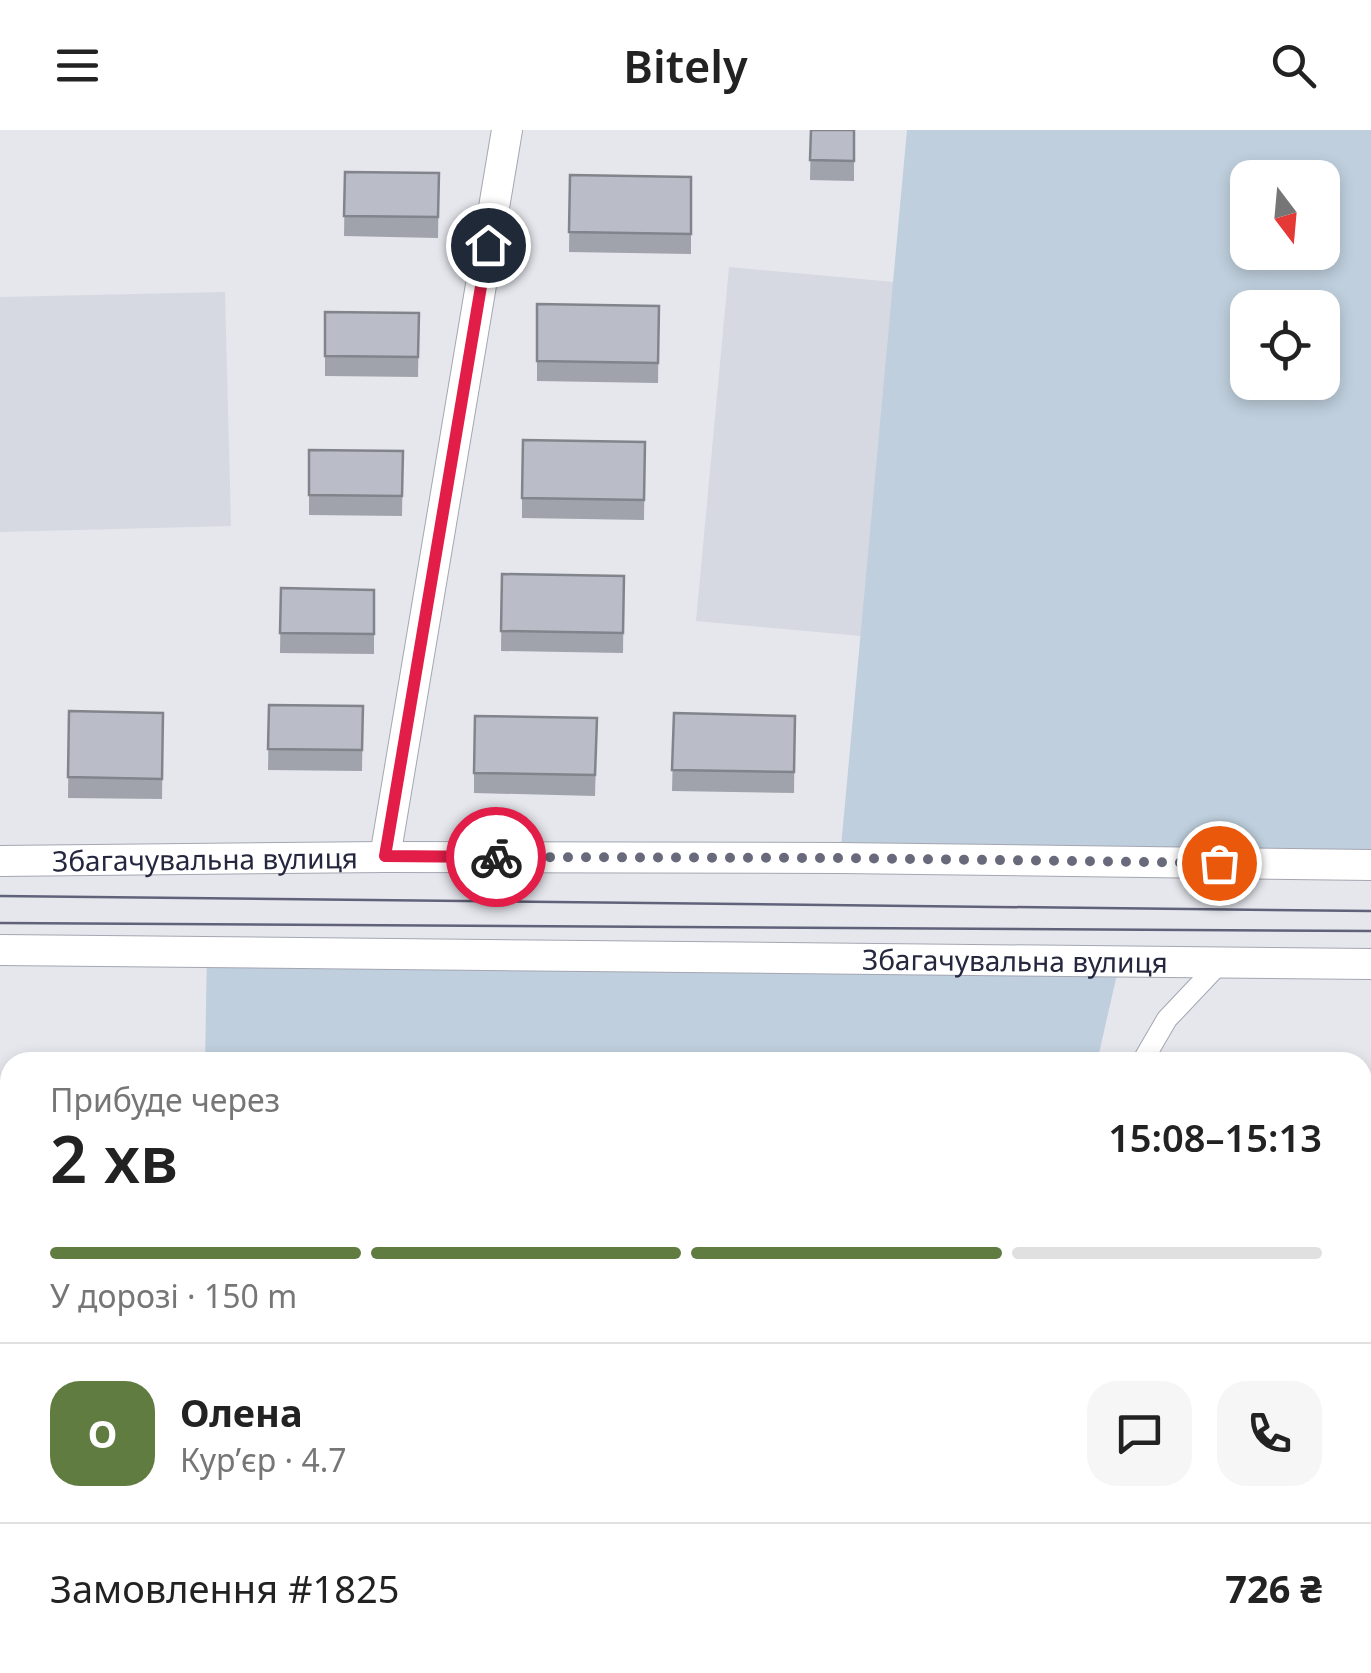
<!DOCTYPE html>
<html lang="uk">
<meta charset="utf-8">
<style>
:root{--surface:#fff;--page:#f6f6f6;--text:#222;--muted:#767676;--line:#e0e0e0;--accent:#617c41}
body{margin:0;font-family:"Noto Sans",sans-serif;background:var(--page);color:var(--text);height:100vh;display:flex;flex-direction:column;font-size:38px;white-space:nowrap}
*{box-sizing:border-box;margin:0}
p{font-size:32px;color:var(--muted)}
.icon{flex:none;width:55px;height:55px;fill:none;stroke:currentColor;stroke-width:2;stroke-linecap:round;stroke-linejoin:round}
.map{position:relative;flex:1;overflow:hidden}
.details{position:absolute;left:0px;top:922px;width:1372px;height:622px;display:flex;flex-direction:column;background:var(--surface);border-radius:30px 30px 0 0;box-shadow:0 5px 15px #0003}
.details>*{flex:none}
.needle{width:65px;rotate:164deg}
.buttons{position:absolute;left:1230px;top:30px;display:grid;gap:20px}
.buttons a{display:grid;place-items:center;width:110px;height:110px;border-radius:20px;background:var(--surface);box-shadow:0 5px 15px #0003;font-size:50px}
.pin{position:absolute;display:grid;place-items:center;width:85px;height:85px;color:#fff;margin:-42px;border:5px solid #fff;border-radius:50%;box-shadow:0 2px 10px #0007}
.courier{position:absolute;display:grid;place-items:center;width:100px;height:100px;margin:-50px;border:8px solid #e11d48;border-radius:50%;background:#fff;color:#222;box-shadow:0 2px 12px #0007}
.headline em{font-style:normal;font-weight:600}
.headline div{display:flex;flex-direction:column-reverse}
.headline{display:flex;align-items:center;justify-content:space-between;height:170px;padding:0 50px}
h1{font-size:65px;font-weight:600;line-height:75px}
.bar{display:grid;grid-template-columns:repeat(4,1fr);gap:15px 10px;align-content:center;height:120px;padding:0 50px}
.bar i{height:12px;border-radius:8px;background:var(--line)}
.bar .current{background:var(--accent)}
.bar p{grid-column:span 4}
.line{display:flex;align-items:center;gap:25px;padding:0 50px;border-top:2px solid var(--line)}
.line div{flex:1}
.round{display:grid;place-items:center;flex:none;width:105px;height:105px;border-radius:30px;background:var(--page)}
header{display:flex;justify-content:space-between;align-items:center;height:130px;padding:0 50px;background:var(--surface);font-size:45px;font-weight:600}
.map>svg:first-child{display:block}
.built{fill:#d6d9e1}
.green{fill:#bfcfdd;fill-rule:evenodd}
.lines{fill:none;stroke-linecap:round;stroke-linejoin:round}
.lane-casing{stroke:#a4a6b2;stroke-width:22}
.street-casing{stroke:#a4a6b2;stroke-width:32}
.primary-casing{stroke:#c2c3c9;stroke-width:32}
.lane{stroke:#fff;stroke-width:20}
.street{stroke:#fff;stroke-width:30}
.primary{stroke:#6c6fa0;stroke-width:30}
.tram{stroke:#606279;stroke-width:2.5}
.wall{fill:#a0a3ac}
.building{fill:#babdc8;stroke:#82848c;stroke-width:2.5}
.done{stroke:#686a7b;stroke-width:10;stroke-dasharray:0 18}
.route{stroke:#e11d48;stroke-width:12}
.labels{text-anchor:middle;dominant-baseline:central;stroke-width:8;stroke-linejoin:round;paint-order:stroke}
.street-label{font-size:28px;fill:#25273e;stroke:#f5f7fa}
</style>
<header><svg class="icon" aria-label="menu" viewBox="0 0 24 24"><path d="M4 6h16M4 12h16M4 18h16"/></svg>Bitely<svg class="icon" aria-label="search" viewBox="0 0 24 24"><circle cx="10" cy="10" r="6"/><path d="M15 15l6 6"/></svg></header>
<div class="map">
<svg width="1371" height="1543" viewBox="0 0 1371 1543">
<rect width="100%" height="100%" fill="#e5e7ed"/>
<g class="built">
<path d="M729,137L894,152L861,506L696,491Z"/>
<path d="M225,162L231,396L0,402V167Z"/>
<path d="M0,1122H10V1535H754L753,1543H0Z"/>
</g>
<g class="green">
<path d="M907,0H1371V735L840,728ZM1248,48H1322V122H1248ZM1248,178H1322V252H1248Z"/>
<path d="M207,821L1120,831L1097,932H205Z"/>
<path d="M1371,998V1543H753L754,1535H1362V1055Z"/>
</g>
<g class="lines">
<g class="lane-casing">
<g id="lane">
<path d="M1142,932L1167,889L1220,833"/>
<path d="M1088,1543L1089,1535"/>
</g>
</g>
<g class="street-casing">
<g id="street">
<path d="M385,727L507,0"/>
<path id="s1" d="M0,731L385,727L840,728L1371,735"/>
<path id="s2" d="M0,820L1371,834"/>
</g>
</g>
<g class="primary-casing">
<g id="primary">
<path d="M1362,1055L1371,998"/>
<path d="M1289,1543L1291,1535"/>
</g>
</g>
<use href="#lane" class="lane"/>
<use href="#street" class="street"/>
<use href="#primary" class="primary"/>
<g class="tram">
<path d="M0,766L1371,781"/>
<path d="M0,793L1371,801"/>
</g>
</g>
<g class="wall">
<path d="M811,0H854V51L810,50Z"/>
<path d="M345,42L439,43L438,108L344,106Z"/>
<path d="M570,45L691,47V124L569,122Z"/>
<path d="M537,174L659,176L658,253L537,251Z"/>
<path d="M325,182L419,183L418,247L325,246Z"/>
<path d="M645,312L644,390L522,388V368Z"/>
<path d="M309,320L403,321L402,386L309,385Z"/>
<path d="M502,444L624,446L623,523L501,521Z"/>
<path d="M281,458L374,460V524L280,523Z"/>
<path d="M269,575L363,576L362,641L268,640Z"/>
<path d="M69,581L163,583L162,669L68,668Z"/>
<path d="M674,583L795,586L794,663L672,661Z"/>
<path d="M597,588L595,666L474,663V643Z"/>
<rect x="0" y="1411" width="10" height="96"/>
</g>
<g class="building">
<path d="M811,0H854V31L810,30Z"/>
<path d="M345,42L439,43L438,87L344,86Z"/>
<path d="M570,45L691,47V104L569,102Z"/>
<path d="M537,174L659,176L658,233L537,231Z"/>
<path d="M325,182L419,183L418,227L325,226Z"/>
<path d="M523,310L645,312L644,370L522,368Z"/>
<path d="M309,320L403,321L402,366L309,365Z"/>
<path d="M502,444L624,446L623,503L501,501Z"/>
<path d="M281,458L374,460V504L280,503Z"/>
<path d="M269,575L363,576L362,620L268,619Z"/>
<path d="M69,581L163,583L162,649L68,647Z"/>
<path d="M674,583L795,586L794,642L672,640Z"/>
<path d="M475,586L597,588L595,645L474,643Z"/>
<path d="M0,1411H10V1478L0,1477Z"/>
<path d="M1022,1535H1069L1068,1543H1021Z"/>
</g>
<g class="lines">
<path class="done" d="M496,727L840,728L1219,733"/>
<path class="route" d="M488,115L385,726L496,727"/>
</g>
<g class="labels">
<g class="street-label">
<text stroke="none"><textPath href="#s1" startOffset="205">Збагачувальна вулиця</textPath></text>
<text stroke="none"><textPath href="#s2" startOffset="1015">Збагачувальна вулиця</textPath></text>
</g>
</g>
</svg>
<div class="buttons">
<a><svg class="needle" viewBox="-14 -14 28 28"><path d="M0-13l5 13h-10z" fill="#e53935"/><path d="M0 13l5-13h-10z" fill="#767676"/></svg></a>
<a><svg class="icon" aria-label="locate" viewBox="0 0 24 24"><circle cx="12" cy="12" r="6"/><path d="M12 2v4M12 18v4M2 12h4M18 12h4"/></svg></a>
</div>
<div class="pin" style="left:1219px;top:733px;background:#ea580c"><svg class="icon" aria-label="bag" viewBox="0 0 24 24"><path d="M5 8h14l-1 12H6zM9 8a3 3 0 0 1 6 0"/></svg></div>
<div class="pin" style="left:488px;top:115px;background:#1f2937"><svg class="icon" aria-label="home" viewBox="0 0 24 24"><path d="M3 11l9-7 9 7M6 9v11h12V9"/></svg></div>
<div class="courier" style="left:496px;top:727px"><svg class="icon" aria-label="bike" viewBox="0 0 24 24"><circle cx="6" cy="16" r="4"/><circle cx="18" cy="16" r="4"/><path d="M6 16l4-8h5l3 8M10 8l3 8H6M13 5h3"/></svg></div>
<section class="details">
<div class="headline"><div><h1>2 хв</h1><p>Прибуде через</p></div><em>15:08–15:13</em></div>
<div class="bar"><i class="current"></i><i class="current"></i><i class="current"></i><i></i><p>У дорозі · 150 m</p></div>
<div class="line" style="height:180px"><b class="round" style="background:var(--accent);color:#fff">О</b><div><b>Олена</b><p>Кур’єр · 4.7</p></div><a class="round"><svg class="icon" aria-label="chat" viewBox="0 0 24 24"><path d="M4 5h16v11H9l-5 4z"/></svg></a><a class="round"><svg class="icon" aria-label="phone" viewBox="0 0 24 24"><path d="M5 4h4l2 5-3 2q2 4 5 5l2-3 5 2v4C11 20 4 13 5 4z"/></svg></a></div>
<div class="line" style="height:130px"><div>Замовлення #1825</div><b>726 ₴</b></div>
</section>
</div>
